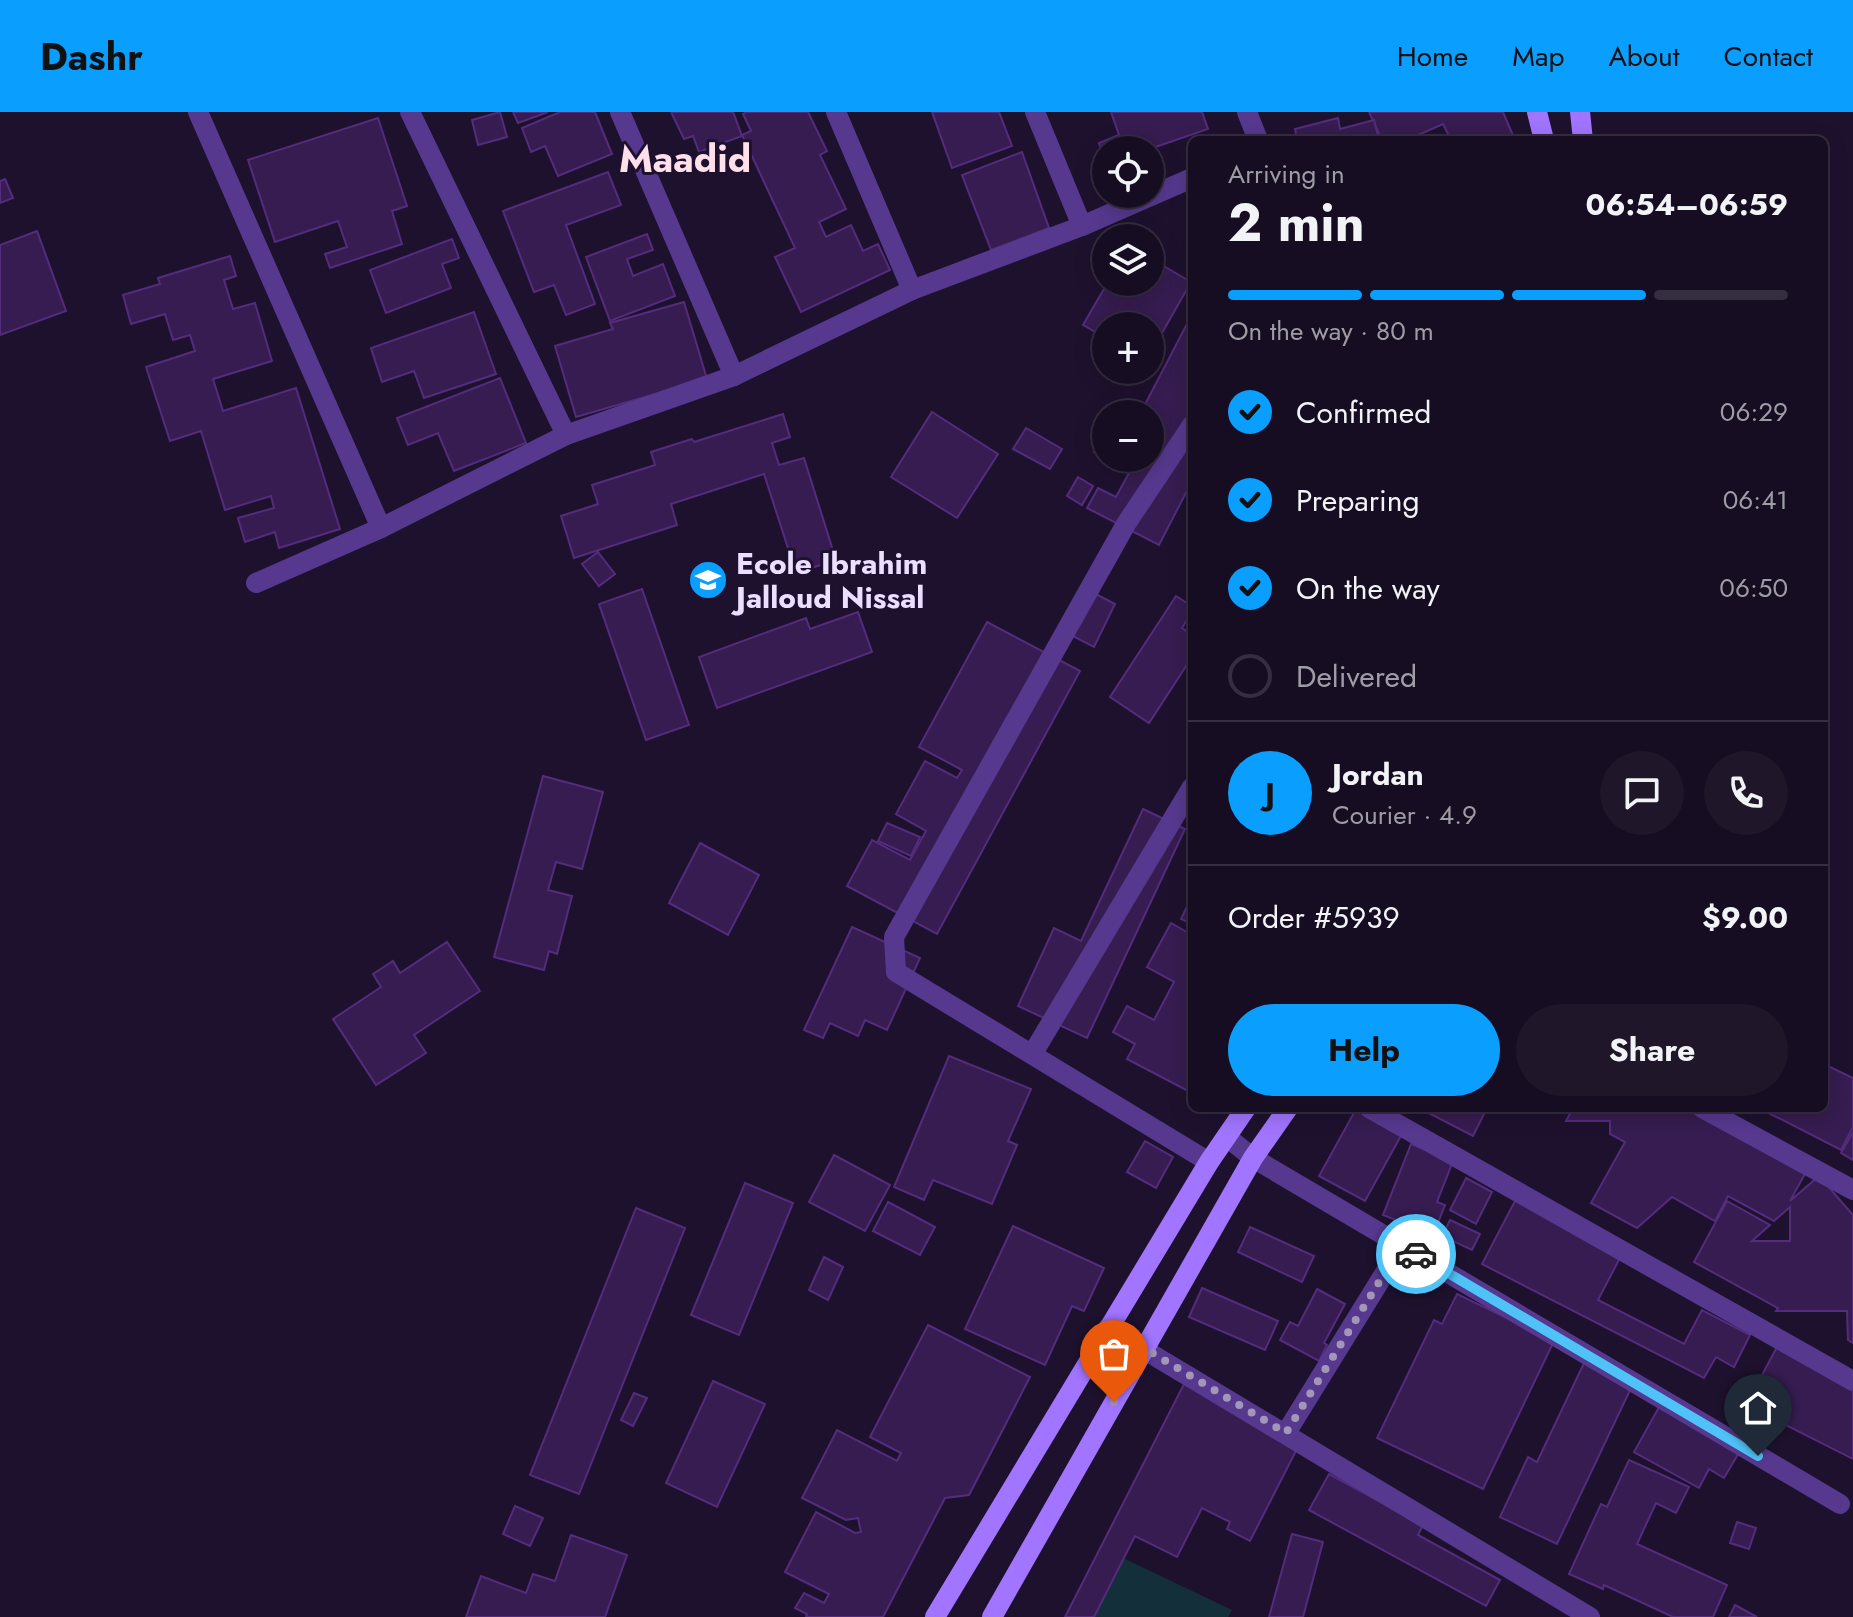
<!DOCTYPE html>
<meta charset="utf-8">
<style>
:root{--surface:#160d22;--page:#1f162a;--text:#f1f3f6;--muted:#9e9ca5;--line:#352d40;--accent:#0a9eff}
body{margin:0;font-family:Jost,sans-serif;background:var(--page);color:var(--text);height:100vh;display:flex;flex-direction:column;font-size:30px;white-space:nowrap}
*{box-sizing:border-box;margin:0}
p{font-size:26px;color:var(--muted)}
.icon{flex:none;width:44px;height:44px;fill:none;stroke:currentColor;stroke-width:2;stroke-linecap:round;stroke-linejoin:round}
.map{position:relative;flex:1;overflow:hidden}
.side{position:absolute;left:1188px;top:24px;width:640px;height:976px;display:flex;flex-direction:column;background:var(--surface);border-radius:12px;box-shadow:0 4px 20px #0003,0 0 0 2px var(--line)}
.side>*{flex:none}
.fabs{position:absolute;left:1092px;top:24px;display:grid;gap:16px}
.fabs a{display:grid;place-items:center;width:72px;height:72px;border-radius:50%;background:var(--surface);box-shadow:0 4px 20px #0003,0 0 0 2px var(--line);font-size:40px}
.pin{position:absolute;display:grid;place-items:center;width:68px;height:68px;color:#fff;margin:-82px -34px;border-radius:50% 50% 50% 0;rotate:-45deg;box-shadow:0 0 8px #0007}
.pin .icon{rotate:45deg}
.courier{position:absolute;display:grid;place-items:center;width:80px;height:80px;margin:-40px;border:6px solid #4fc3f7;border-radius:50%;background:#fff;color:#222;box-shadow:0 2px 10px #0007}
.headline em{font-style:normal;font-weight:700}
.headline div{display:flex;flex-direction:column-reverse}
.headline{display:flex;align-items:center;justify-content:space-between;height:136px;padding:0 40px}
h1{font-size:52px;font-weight:700;line-height:60px}
.bar{display:grid;grid-template-columns:repeat(4,1fr);gap:12px 8px;align-content:center;height:96px;padding:0 40px}
.bar i{height:10px;border-radius:6px;background:var(--line)}
.bar .current{background:var(--accent)}
.bar p{grid-column:span 4}
.line{display:flex;align-items:center;gap:20px;padding:0 40px;border-top:2px solid var(--line)}
.line div{flex:1}
.round{display:grid;place-items:center;flex:none;width:84px;height:84px;border-radius:42px;background:var(--page)}
ol{padding:0 40px;list-style:none}
li{display:flex;align-items:center;gap:24px;height:88px}
li p{margin-inline-start:auto}
li .icon{padding:8px;border-radius:50%;background:var(--accent);color:#111;stroke-width:4}
li:last-child{color:var(--muted)}
li i{width:44px;height:44px;border:4px solid var(--line);border-radius:50%}
.cta{display:flex;gap:16px;margin-top:auto;padding:16px 40px}
.cta a{flex:1;height:92px;border-radius:48px;background:var(--accent);color:#111;font-size:32px;font-weight:700;line-height:92px;text-align:center}
.cta a+a{background:var(--page);color:var(--text)}
header{display:flex;align-items:center;gap:48px;box-sizing:border-box;height:112px;padding:0 40px;background:var(--accent);color:#111}
header strong{font-size:38px}
nav{display:flex;gap:44px;margin-inline-start:auto;font-size:28px}
.map>svg:first-child{display:block}
.green{fill:#132f39}
.building{fill:#361c50;stroke:#542c7d;stroke-width:2}
.lines{fill:none;stroke-linecap:round;stroke-linejoin:round}
.street{stroke:#56398f;stroke-width:20}
.secondary{stroke:#a175ff;stroke-width:20}
.done{stroke:#a396b6;stroke-width:8;stroke-dasharray:0 14.4}
.route{stroke:#4fc3f7;stroke-width:10}
.labels{text-anchor:middle;dominant-baseline:central;stroke-width:6;stroke-linejoin:round;paint-order:stroke}
.poi-label{font-size:30px;font-weight:bold;fill:#ebdeff;stroke:#1e112e;text-anchor:start}
.district-label{font-size:38px;font-weight:bold;fill:#ffe0ea;stroke:#1e112e}
</style>
<header>
<strong>Dashr</strong>
<nav><a>Home</a><a>Map</a><a>About</a><a>Contact</a></nav>
</header>
<div class="map">
<svg width="1853" height="1505" viewBox="0 0 1853 1505">
<rect width="100%" height="100%" fill="#1e112e"/>
<path class="green" d="M1123,1446L1232,1498L1228,1505H1094Z"/>
<g class="building">
<path d="M500,0L507,25L478,33L472,8Z"/>
<path d="M513,0H548L518,11Z"/>
<path d="M560,0H595L612,42L558,64L545,34L531,40L522,16Z"/>
<path d="M671,0H733L742,24L699,40L693,24L684,27Z"/>
<path d="M746,0H808L827,39L820,43L846,97L819,110L826,125L851,113L863,139L878,132L890,158L801,200L775,145L795,136L742,23L751,19L743,2Z"/>
<path d="M932,0H999L1012,34L952,56Z"/>
<path d="M1111,0H1202L1208,17L1147,38H1106V52L1099,31L1119,23Z"/>
<path d="M1369,0H1503L1515,28H1451L1443,12L1407,28H1382Z"/>
<path d="M378,6L407,94L392,99L402,132L330,156L325,142L347,135L338,109L275,130L248,48Z"/>
<path d="M1338,6L1340,17L1374,8L1379,28H1297L1295,17Z"/>
<path d="M1022,40L1049,116L991,138L962,63Z"/>
<path d="M608,60L621,93L566,113L595,192L566,203L554,173L534,180L503,99Z"/>
<path d="M5,67L13,86L0,91V69Z"/>
<path d="M37,119L66,199L0,223V133Z"/>
<path d="M647,122L653,138L627,147L633,164L663,152L675,184L610,209L586,145Z"/>
<path d="M452,127L459,146L442,152L451,176L386,201L370,158Z"/>
<path d="M230,144L236,164L224,168L233,197L255,191L272,249L213,267L223,299L296,276L340,417L279,436L275,420L245,430L238,406L274,396L271,384L225,398L201,319L170,329L146,255L195,239L190,223L173,228L165,202L131,212L123,183L160,172L158,166Z"/>
<path d="M1150,146L1191,170L1150,242V214H1106V226L1083,213L1108,170H1150Z"/>
<path d="M684,190L707,267L576,305L555,234L613,217L610,211Z"/>
<path d="M474,200L496,262L424,286L414,259L382,270L371,236Z"/>
<path d="M1190,206L1192,207V369L1159,433L1087,396L1098,376L1116,385L1130,359L1094,340L1103,323L1106,324V346H1150V302H1140Z"/>
<path d="M500,266L526,331L454,359L438,321L408,333L397,306Z"/>
<path d="M932,300L998,342L957,406L891,365Z"/>
<path d="M783,302L790,325L772,331L779,353L804,346L836,448L796,461L764,362L671,392L677,413L574,446L561,404L598,392L592,373L655,353L651,340L692,327L694,330Z"/>
<path d="M1026,316L1062,337L1050,357L1013,337Z"/>
<path d="M1078,365L1093,374L1082,393L1067,384Z"/>
<path d="M598,440L615,462L599,474L582,452Z"/>
<path d="M642,477L689,613L646,628L599,492Z"/>
<path d="M1088,478L1115,492L1094,535L1067,521Z"/>
<path d="M1176,484L1187,491L1192,484V500L1182,516L1192,523V545L1149,611L1110,585Z"/>
<path d="M858,500L872,540L717,596L699,545L806,506L810,517Z"/>
<path d="M987,510L1080,559L937,822L847,774L872,728L910,748L926,719L896,702L925,649L957,666L962,658L919,635Z"/>
<path d="M543,664L603,680L582,757L556,750L548,778L572,784L557,842L549,839L544,858L494,845Z"/>
<path d="M1143,697L1185,717L1087,926L1018,894L1054,816L1081,829Z"/>
<path d="M887,711L920,725L911,744L878,729Z"/>
<path d="M700,731L759,763L728,823L669,791Z"/>
<path d="M1192,784V812L1181,807Z"/>
<path d="M1171,811L1192,823V981L1127,947L1135,932L1113,920L1127,894L1154,908L1174,870L1147,855Z"/>
<path d="M852,815L920,846L887,918L865,908L858,924L830,911L823,926L804,918Z"/>
<path d="M447,830L480,879L414,923L426,941L376,973L333,907L381,875L373,862L393,849L400,861Z"/>
<path d="M949,944L1031,977L1008,1029L1017,1033L992,1092L933,1068L924,1088L894,1075Z"/>
<path d="M1824,952L1853,966V1015L1841,1038L1759,996H1824Z"/>
<path d="M1419,996H1487L1473,1024Z"/>
<path d="M1573,996H1688L1806,1060L1790,1089L1819,1064L1853,1103V1231L1848,1228L1847,1199H1776L1778,1196L1694,1150L1727,1089L1770,1113L1752,1129H1790V1095L1774,1109L1728,1084L1715,1109L1672,1085L1637,1116L1591,1091L1625,1030L1610,1022V1009H1566Z"/>
<path d="M1356,997L1402,1022L1365,1089L1319,1064Z"/>
<path d="M1853,1020V1048L1841,1041Z"/>
<path d="M1145,1029L1173,1045L1156,1076L1127,1060Z"/>
<path d="M1411,1032L1453,1049L1437,1090L1445,1093L1433,1123L1383,1103Z"/>
<path d="M834,1043L890,1073L865,1119L809,1090Z"/>
<path d="M1466,1066L1492,1080L1476,1112L1450,1098Z"/>
<path d="M745,1071L793,1091L739,1223L691,1203Z"/>
<path d="M1516,1087L1622,1142L1598,1188L1684,1232L1702,1198L1750,1223L1734,1255L1716,1245L1704,1266L1482,1152Z"/>
<path d="M888,1090L935,1115L920,1143L873,1119Z"/>
<path d="M636,1096L685,1116L579,1382L530,1363Z"/>
<path d="M1450,1108L1480,1122L1472,1138L1442,1124Z"/>
<path d="M1013,1114L1104,1156L1084,1199L1072,1194L1045,1253L965,1217Z"/>
<path d="M1250,1115L1314,1144L1302,1170L1238,1140Z"/>
<path d="M824,1145L843,1155L828,1188L809,1178Z"/>
<path d="M1202,1176L1278,1209L1265,1238L1189,1205Z"/>
<path d="M1317,1177L1345,1192L1324,1231L1327,1233L1319,1249L1280,1228L1290,1210L1298,1214Z"/>
<path d="M1457,1182L1554,1229L1483,1377L1377,1326L1434,1208L1442,1212Z"/>
<path d="M928,1213L1030,1265L969,1383L945,1386L883,1505H806L807,1502L795,1496L804,1481L824,1491L829,1482L785,1460L816,1400L855,1421L861,1420L858,1406L846,1408L802,1386L837,1318L897,1349L901,1341L870,1325Z"/>
<path d="M1778,1233L1853,1272V1347L1746,1293Z"/>
<path d="M1584,1251L1632,1274L1557,1432L1500,1405L1528,1345L1537,1350Z"/>
<path d="M713,1269L765,1292L717,1395L666,1371Z"/>
<path d="M1184,1272L1300,1331L1250,1429L1227,1417L1230,1410L1202,1396L1177,1445L1135,1424L1094,1505H1065Z"/>
<path d="M634,1281L647,1286L633,1314L621,1308Z"/>
<path d="M1659,1295L1740,1339L1724,1366L1709,1357L1699,1376L1634,1340Z"/>
<path d="M1629,1348L1689,1375L1676,1401L1656,1391L1637,1432L1727,1473L1713,1505H1673L1604,1473L1603,1477L1569,1462L1601,1392L1607,1395Z"/>
<path d="M1329,1362L1423,1413L1418,1423L1500,1468L1486,1494L1309,1398Z"/>
<path d="M515,1394L543,1406L530,1434L503,1422Z"/>
<path d="M1737,1410L1756,1416L1749,1437L1730,1431Z"/>
<path d="M1292,1422L1323,1430L1303,1505H1269Z"/>
<path d="M571,1423L627,1443L605,1505H466L481,1464L526,1481L533,1462L555,1469Z"/>
<path d="M1735,1493L1757,1505H1729Z"/>
</g>
<g class="lines">
<g class="street">
<path d="M198,0L381,416"/>
<path d="M410,0L566,323"/>
<path d="M620,0L734,264"/>
<path d="M836,0L912,178"/>
<path d="M1035,0L1082,114"/>
<path d="M1247,0L1258,28"/>
<path d="M1192,313L1126,412L894,825L896,860L1209,1050"/>
<path d="M256,471L381,416L566,323L734,264L912,178L1082,114L1192,66"/>
<path d="M1033,941L1192,675"/>
<path d="M1369,996L1853,1269"/>
<path d="M1702,996L1853,1078"/>
<path d="M1227,1025L1253,1046L1840,1392"/>
<path d="M1108,1216L1590,1505"/>
<path d="M1286,1321L1402,1133"/>
</g>
<g class="secondary">
<path d="M1537,0L1544,28"/>
<path d="M1580,0L1583,28"/>
<path d="M935,1505L1209,1050L1246,996"/>
<path d="M992,1505L1253,1046L1288,996"/>
</g>
</g>
<g class="lines">
<path class="done" d="M1114,1290L1144,1236L1286,1321L1402,1133L1416,1142"/>
<path class="route" d="M1416,1142L1758,1344"/>
</g>
<defs>
<g id="school-disc" transform="scale(2)"><circle r="9.5" fill="#0a9eff" stroke="#1e112e"/><path d="M0-5L7-2L0 1L-7-2ZM-4 1L0 2.5L4 1V4Q0 6-4 4Z" fill="#fff"/></g>
</defs>
<g fill-rule="evenodd">
<use href="#school-disc" x="708" y="468"/>
</g>
<g class="labels">
<g class="poi-label">
<text x="736" y="451">Ecole Ibrahim<tspan x="736" dy="34">Jalloud Nissal</tspan></text>
</g>
<g class="district-label">
<text x="685" y="46">Maadid</text>
</g>
</g>
</svg>
<div class="fabs">
<a><svg class="icon" aria-label="locate" viewBox="0 0 24 24"><circle cx="12" cy="12" r="6"/><path d="M12 2v4M12 18v4M2 12h4M18 12h4"/></svg></a>
<a><svg class="icon" aria-label="layers" viewBox="0 0 24 24"><path d="M12 4l9 5-9 5-9-5zM3 14l9 5 9-5"/></svg></a>
<a>+</a>
<a>−</a>
</div>
<div class="pin" style="left:1114px;top:1290px;background:#ea580c"><svg class="icon" aria-label="bag" viewBox="0 0 24 24"><path d="M5 8h14l-1 12H6zM9 8a3 3 0 0 1 6 0"/></svg></div>
<div class="pin" style="left:1758px;top:1344px;background:#1f2937"><svg class="icon" aria-label="home" viewBox="0 0 24 24"><path d="M3 11l9-7 9 7M6 9v11h12V9"/></svg></div>
<div class="courier" style="left:1416px;top:1142px"><svg class="icon" aria-label="car" viewBox="0 0 24 24"><path d="M5 17H2v-5l4-1 3-4h7l3 4 3 1v5h-3M9 17h6M6 11h13"/><circle cx="7" cy="17" r="2"/><circle cx="17" cy="17" r="2"/></svg></div>
<section class="side">
<div class="headline"><div><h1>2 min</h1><p>Arriving in</p></div><em>06:54–06:59</em></div>
<div class="bar"><i class="current"></i><i class="current"></i><i class="current"></i><i></i><p>On the way · 80 m</p></div>
<ol>
<li><svg class="icon" aria-label="check" viewBox="0 0 24 24"><path d="M5 12l5 5 9-10"/></svg>Confirmed<p>06:29</p></li>
<li><svg class="icon" aria-label="check" viewBox="0 0 24 24"><path d="M5 12l5 5 9-10"/></svg>Preparing<p>06:41</p></li>
<li><svg class="icon" aria-label="check" viewBox="0 0 24 24"><path d="M5 12l5 5 9-10"/></svg>On the way<p>06:50</p></li>
<li><i></i>Delivered</li>
</ol>
<div class="line" style="height:144px"><b class="round" style="background:var(--accent);color:#111">J</b><div><b>Jordan</b><p>Courier · 4.9</p></div><a class="round"><svg class="icon" aria-label="chat" viewBox="0 0 24 24"><path d="M4 5h16v11H9l-5 4z"/></svg></a><a class="round"><svg class="icon" aria-label="phone" viewBox="0 0 24 24"><path d="M5 4h4l2 5-3 2q2 4 5 5l2-3 5 2v4C11 20 4 13 5 4z"/></svg></a></div>
<div class="line" style="height:104px"><div>Order #5939</div><b>$9.00</b></div>
<div class="cta"><a>Help</a><a>Share</a></div>
</section>
</div>
